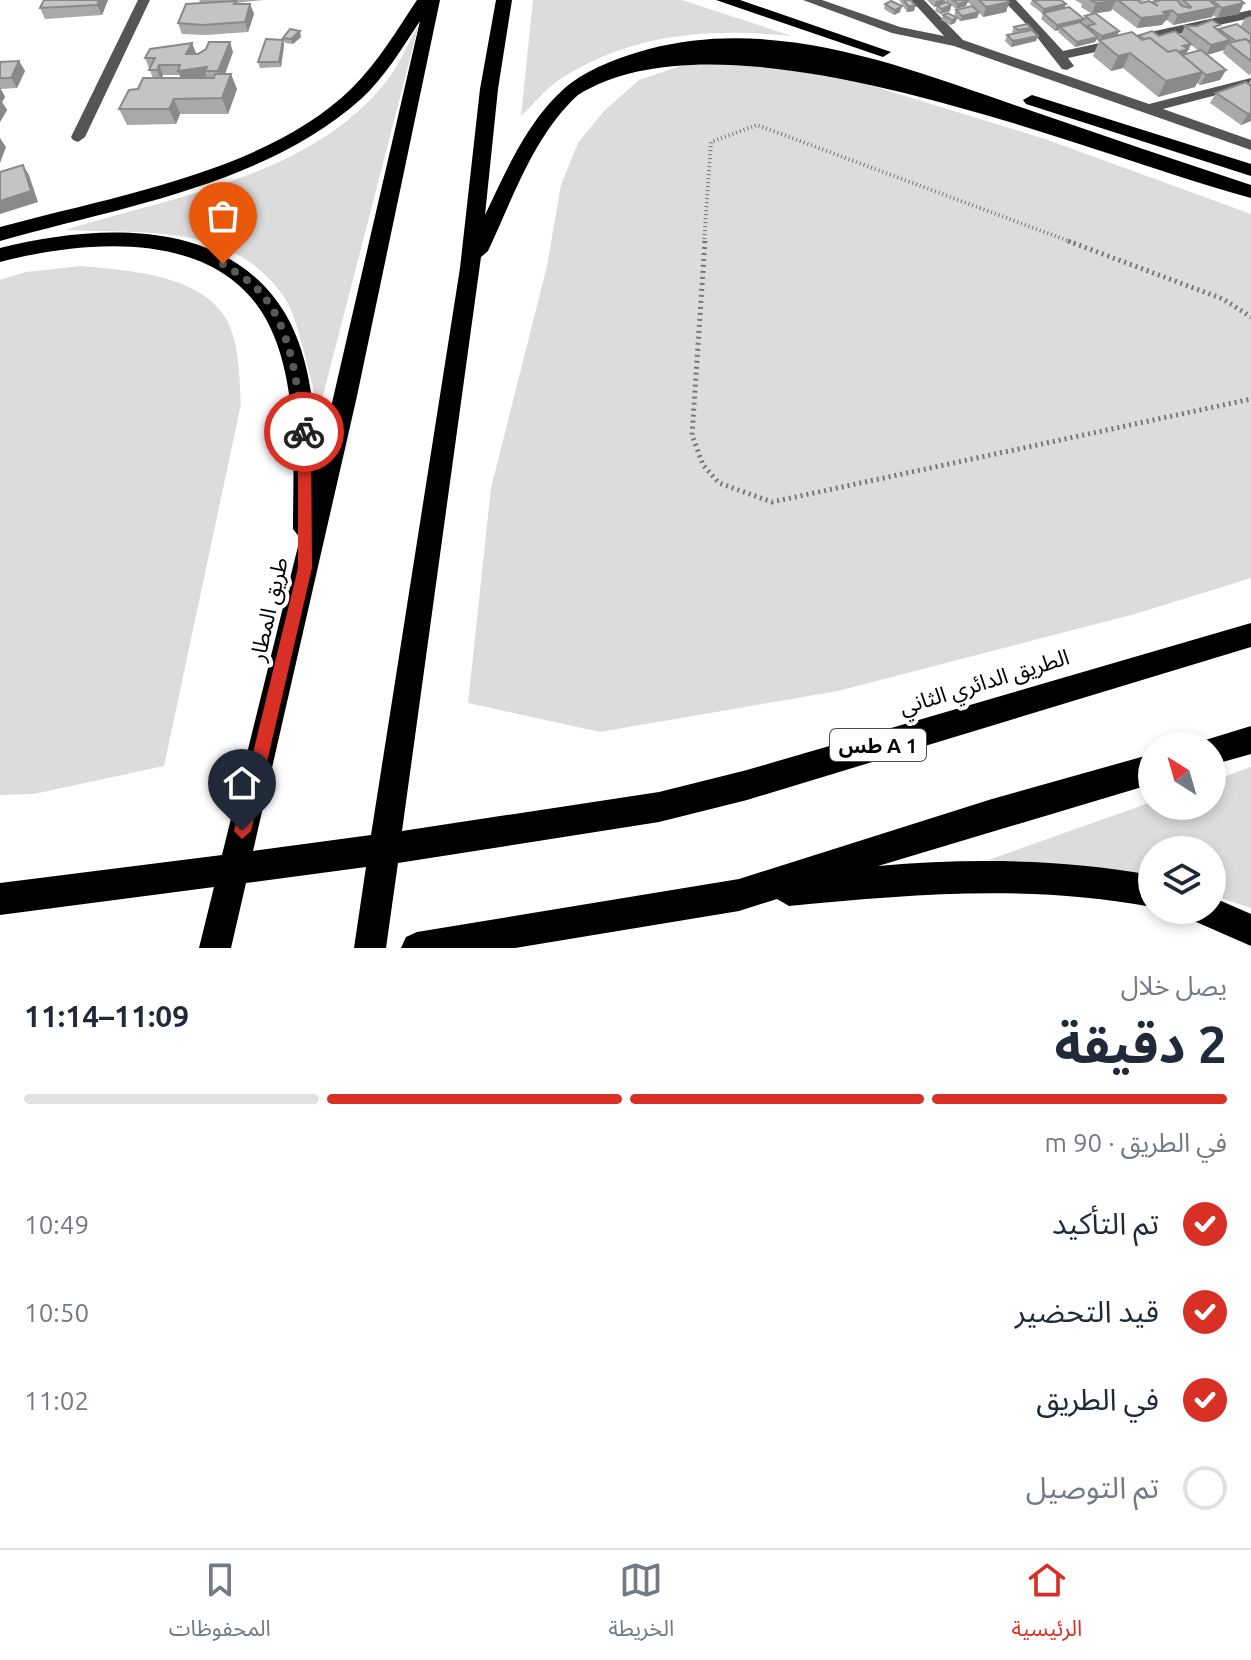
<!DOCTYPE html>
<html lang="ar">
<meta charset="utf-8">
<style>
:root{--surface:#fff;--page:#f2f2f3;--text:#1f2937;--muted:#747a83;--line:#e0e1e3;--accent:#d93025}
body{margin:0;font-family:Ubuntu,"Noto Sans Arabic",sans-serif;background:var(--page);color:var(--text);direction:rtl;height:100vh;display:flex;flex-direction:column;font-size:30px;white-space:nowrap}
*{box-sizing:border-box;margin:0}
p{font-size:26px;color:var(--muted)}
.icon{flex:none;width:44px;height:44px;fill:none;stroke:currentColor;stroke-width:2;stroke-linecap:round;stroke-linejoin:round}
.map{position:relative;height:948px;overflow:hidden;direction:ltr}
.side{display:flex;flex-direction:column;background:var(--surface);flex:1}
.side>*{flex:none}
.needle{width:52px;rotate:323deg}
.tools{position:absolute;left:1138px;top:732px;display:grid;gap:16px}
.tools a{display:grid;place-items:center;width:88px;height:88px;border-radius:50%;background:var(--surface);box-shadow:0 4px 12px #0003;font-size:40px}
.pin{position:absolute;display:grid;place-items:center;width:68px;height:68px;color:#fff;margin:-82px -34px;border-radius:50% 50% 50% 0;rotate:-45deg;box-shadow:0 0 8px #0007}
.pin .icon{rotate:45deg}
.courier{position:absolute;display:grid;place-items:center;width:80px;height:80px;margin:-40px;border:6px solid #d93025;border-radius:50%;background:#fff;color:#222;box-shadow:0 2px 10px #0007}
.overview em{font-style:normal;font-weight:700}
.overview div{display:flex;flex-direction:column-reverse}
.overview{display:flex;align-items:center;justify-content:space-between;height:136px;padding:0 24px}
h1{font-size:52px;font-weight:700;line-height:60px}
.bar{display:grid;grid-template-columns:repeat(4,1fr);gap:12px 8px;align-content:center;height:96px;padding:0 24px}
.bar i{height:10px;border-radius:6px;background:var(--line)}
.bar .on{background:var(--accent)}
.bar p{grid-column:span 4}
ol{padding:0 24px;list-style:none}
li{display:flex;align-items:center;gap:24px;height:88px}
li p{margin-inline-start:auto}
li .icon{padding:8px;border-radius:50%;background:var(--accent);color:#fff;stroke-width:4}
li:last-child{color:var(--muted)}
li i{width:44px;height:44px;border:4px solid var(--line);border-radius:50%}
.dock{display:flex;justify-content:space-around;align-items:center;height:112px;border-top:2px solid var(--line);background:var(--surface);font-size:22px;color:var(--muted)}
.dock a{display:grid;justify-items:center;gap:4px}
.dock .on{color:var(--accent)}
.map>svg:first-child{display:block}
.green{fill:#dcdcdc}
.lines{fill:none;stroke-linecap:round;stroke-linejoin:round}
.path-far1{stroke:#777;stroke-width:4;stroke-dasharray:1 3;stroke-linecap:butt}
.path{stroke:#777;stroke-width:5;stroke-dasharray:2 4;stroke-linecap:butt}
.minor{fill:#555;fill-rule:evenodd}
.highway{fill:#000;fill-rule:evenodd}
.wall{fill:#a9a9a9;fill-rule:evenodd}
.shaded-wall{fill:#898989}
.building{fill:#c4c4c4;stroke:#898989;stroke-width:2}
.route{fill:#d93025}
.done{stroke:#595959;stroke-width:8;stroke-dasharray:0 14.4}
.labels{text-anchor:middle;dominant-baseline:central;stroke-width:8;stroke-linejoin:round;paint-order:stroke}
.shield{fill:#fff;stroke:#4c4c4c;stroke-width:2}
.shield-label{font-size:20px;font-weight:bold;fill:#000}
.street-label{font-size:22px;fill:#000;stroke:#fff}
</style>
<div class="map">
<svg width="1251" height="948" viewBox="0 0 1251 948">
<rect width="100%" height="100%" fill="#fff"/>
<g class="green">
<path d="M533,0H682L792,36C709,28 634,33 562,78C547,87 534,104 521,116Z"/>
<path d="M419,24L319,411C312,386 298,318 286,300C235,222 146,234 65,230C172,197 311,176 385,83C399,66 408,43 419,24Z"/>
<path d="M692,62L811,67L1045,139L1251,214V578L1135,614L838,691L600,732L468,703L491,488L547,266L561,185L578,143L604,111L639,80Z"/>
<path d="M81,266C125,270 195,274 223,314C240,338 239,376 241,404L164,766L34,794L0,795V280L26,272Z"/>
<path d="M1251,767V908L1212,895V850H1152V880L988,860L1152,802V806H1212V781Z"/>
</g>
<g class="lines">
<path class="path-far1" d="M704,243L711,142L757,125L1074,243"/>
<g class="path">
<path d="M705,241L692,435L703,465L719,483L772,502L1251,399"/>
<path d="M1068,241L1223,299L1251,317"/>
</g>
<g class="minor">
<path d="M138,0H150L85,137L78,142L73,140L71,137Z"/>
<path d="M803,0H822L900,27L944,36L911,0H924L963,40L1149,104L1251,78V86L1163,109L1251,140V150L954,46L892,33Z"/>
<path d="M1003,0H1016L1063,51L1251,10V18L1068,58L1074,66L1067,70L1062,69L1029,27Z"/>
</g>
<g class="highway">
<path d="M417,0H440L357,396L253,851L371,835L460,268L480,89L496,0H512L498,89L485,215C507,169 530,115 571,83C594,66 621,57 649,49C780,15 909,69 1032,111C1105,136 1178,161 1251,185V198C1084,153 730,0 578,95C534,135 513,198 488,251L481,257L402,831L659,792L747,770L1251,623V647L747,800L659,822L398,863L386,948H354L366,867L246,883L231,948H199L214,887L0,915V883L222,855L300,538L293,529C293,467 298,401 276,341C235,228 96,237 0,262V248C96,224 228,216 286,315C312,360 315,417 317,468L420,21C402,48 385,77 361,99C265,185 120,207 0,241V227C112,196 267,172 352,88C378,62 397,30 417,0Z"/>
<path d="M716,0H740L891,52L883,57L877,55Z"/>
<path d="M1032,95L1251,164V176L1026,104L1023,100Z"/>
<path d="M1251,726V754L1212,765V746H1200L1202,741Z"/>
<path d="M1152,754V784L878,866C971,858 1060,859 1152,875V907C1030,884 911,894 789,906L777,899L739,911L515,948H401L406,937L417,932L739,879L992,799Z"/>
<path d="M1212,897L1251,914V946L1194,921L1189,910H1212Z"/>
</g>
</g>
<g class="wall">
<path d="M108,0L102,15L45,19L40,8Z"/>
<path d="M199,0H264L236,3L237,4H250L254,14L248,32L206,35L182,34L178,23L208,3L200,2Z"/>
<path d="M899,0H911L915,6L914,11L907,12Z"/>
<path d="M927,0H945L944,3L951,5L950,11L940,14L935,11L937,6L934,7Z"/>
<path d="M945,0H1007L1009,2L1006,12L983,17L979,13L977,18L960,21L957,18L955,23L950,25L941,20L943,15L956,17L954,15L956,10L977,11L968,2L966,6L956,9Z"/>
<path d="M1032,0H1061L1064,8L1083,19L1085,16L1092,14L1081,7L1082,4L1075,0H1146L1140,2L1141,3H1152L1155,2L1152,0H1240L1239,14L1217,18L1213,15L1212,17L1173,25L1167,20L1165,21L1162,25L1137,28L1112,9L1111,11L1095,13L1119,31L1117,36L1138,37L1181,35L1185,26L1218,30L1219,29L1240,27L1245,18L1251,16V74L1249,75L1223,53L1224,50L1207,55L1226,70L1220,80L1200,85L1197,83L1195,87L1158,97L1123,68L1111,71L1093,56L1099,41L1096,39L1095,42L1075,47L1058,32L1059,30L1055,31L1041,19L1043,14L1030,4ZM1191,45L1199,51L1186,54Z"/>
<path d="M885,4L900,12L894,15L884,9Z"/>
<path d="M1014,27L1031,28L1030,31L1036,41L1011,47L1005,41L1007,35L1014,34L1012,32Z"/>
<path d="M301,37L293,44L285,43L283,38Z"/>
<path d="M283,40L284,45L281,67L260,68L258,62Z"/>
<path d="M233,52L225,74L237,89L228,114H180L176,124L127,125L119,109L138,89L153,78L145,58L196,54ZM163,75H179L181,78H162Z"/>
<path d="M19,61L25,71L17,88L1,89L5,97L2,102L7,110L0,122V62Z"/>
<path d="M1251,79V121L1241,125L1210,103L1216,93L1248,84Z"/>
</g>
<g class="shaded-wall">
<path d="M99,0H108L102,15L97,5Z"/>
<path d="M941,0H945L944,4L934,7L936,1Z"/>
<path d="M1110,0L1115,1L1111,11L1092,14L1096,3Z"/>
<path d="M968,1L966,6L956,9L958,4Z"/>
<path d="M1009,2L1006,12L983,17L986,7Z"/>
<path d="M1244,3L1239,14L1217,18L1222,8Z"/>
<path d="M250,4L254,14L248,32L245,22Z"/>
<path d="M1066,4L1064,9L1042,14L1044,9Z"/>
<path d="M951,5L950,11L940,14L942,9Z"/>
<path d="M902,6L900,12L894,15L895,10Z"/>
<path d="M908,6H915L914,11L907,12Z"/>
<path d="M1217,7L1212,17L1173,25L1178,15Z"/>
<path d="M1172,10L1167,20L1165,21L1162,25L1137,28L1141,18Z"/>
<path d="M979,12L977,18L960,21L962,16Z"/>
<path d="M957,18L955,23L950,25L952,20Z"/>
<path d="M1084,19L1081,24L1060,27L1059,30L1055,31L1057,25Z"/>
<path d="M300,31L301,37L293,44L291,39Z"/>
<path d="M1119,31L1117,36L1099,42L1102,36Z"/>
<path d="M1038,36L1036,41L1011,47L1013,41Z"/>
<path d="M1098,37L1095,42L1075,47L1077,42Z"/>
<path d="M283,40L284,45L281,67L279,62Z"/>
<path d="M1230,40L1224,50L1206,55L1211,45Z"/>
<path d="M230,42L233,52L222,82L218,71Z"/>
<path d="M192,43L196,53L186,54Z"/>
<path d="M1191,44L1184,57L1172,55L1183,46Z"/>
<path d="M1130,53L1123,68L1111,71L1118,56Z"/>
<path d="M19,61L25,71L17,88L11,78Z"/>
<path d="M159,65L163,75L161,80L157,70Z"/>
<path d="M207,67L205,71L207,78L182,81L178,71Z"/>
<path d="M1226,70L1220,80L1200,85L1206,75Z"/>
<path d="M1203,72L1195,87L1158,97L1166,81Z"/>
<path d="M231,74L237,89L228,114L222,98Z"/>
<path d="M0,88L5,97L2,102L7,110L0,122Z"/>
<path d="M174,99L180,114L176,124L169,109Z"/>
<path d="M1251,113V121L1241,125L1248,114Z"/>
<path d="M0,138L6,147L0,163Z"/>
<path d="M23,165L29,175L38,202L0,214V201Z"/>
</g>
<g class="building">
<path d="M44,0H99L97,5L40,8Z"/>
<path d="M904,0H911L915,6H908Z"/>
<path d="M953,0H967L968,1L958,4Z"/>
<path d="M979,0H1007L1009,2L986,7Z"/>
<path d="M1033,0H1061L1066,4L1044,9Z"/>
<path d="M1091,0H1114L1115,1L1096,3Z"/>
<path d="M1118,0H1137L1141,3L1149,1L1158,6L1153,2L1162,0H1177L1182,6L1190,8L1191,7L1183,0H1209L1217,7L1178,15L1172,10L1163,12L1167,15L1141,18Z"/>
<path d="M1212,0H1240L1244,3L1222,8Z"/>
<path d="M236,1L234,4H250L245,22L202,25L178,23L186,4Z"/>
<path d="M891,1L902,6L895,10L885,4Z"/>
<path d="M946,2L951,5L942,9L937,6Z"/>
<path d="M972,6L979,12L962,16L956,10Z"/>
<path d="M1069,7L1084,19L1057,25L1043,13Z"/>
<path d="M948,13L957,18L952,20L943,15Z"/>
<path d="M1095,13L1119,31L1102,36L1087,26L1095,24L1085,16Z"/>
<path d="M1212,20L1220,25L1214,27L1230,40L1211,45L1185,26H1197Z"/>
<path d="M1080,22L1098,37L1077,42L1060,27Z"/>
<path d="M1027,24L1031,28L1018,30L1014,27Z"/>
<path d="M1237,24L1251,35V41H1248L1246,39L1236,41L1219,29Z"/>
<path d="M290,29L300,31L291,39L283,38Z"/>
<path d="M1032,30L1038,36L1013,41L1007,35Z"/>
<path d="M1152,31L1159,36L1175,31L1191,44L1183,46L1188,49L1178,52L1176,50L1168,52L1150,38L1144,39L1138,36Z"/>
<path d="M1132,32L1142,40L1150,38L1168,52L1176,50L1203,72L1166,81L1130,53L1118,56L1099,40Z"/>
<path d="M266,39L283,40L279,62H258Z"/>
<path d="M1246,39L1251,44V61L1228,43Z"/>
<path d="M209,42H230L218,71H205L207,67L178,71L180,65H159L157,70H149L155,58H145L150,49L192,43L186,54H198L206,49Z"/>
<path d="M1201,50L1226,70L1206,75L1182,55Z"/>
<path d="M19,61L11,78H0V62Z"/>
<path d="M215,74H231L222,98L174,99L169,109H119L129,90L138,89L143,78H214Z"/>
<path d="M1246,82L1251,86V113L1248,114L1216,93Z"/>
<path d="M23,165L31,191L0,201V172Z"/>
</g>
<path class="route" d="M304,427L311,432L312,568L251,831L242,839L234,831L298,568V432Z"/>
<g class="lines">
<path class="done" d="M223,264C233,271 245,277 254,286C292,321 296,383 304,432"/>
</g>
<g class="labels">
<rect class="shield" x="830" y="729" width="96" height="32" rx="6"/>
<g class="shield-label">
<text x="878" y="745">طس A 1</text>
</g>
<g class="street-label">
<text transform="translate(268 609) rotate(-77)">طريق المطار</text>
<text transform="translate(984 681) rotate(-17)">الطريق الدائري الثاني</text>
</g>
</g>
</svg>
<div class="tools">
<a><svg class="needle" viewBox="-14 -14 28 28"><path d="M0-13l5 13h-10z" fill="#e53935"/><path d="M0 13l5-13h-10z" fill="#747a83"/></svg></a>
<a><svg class="icon" aria-label="layers" viewBox="0 0 24 24"><path d="M12 4l9 5-9 5-9-5zM3 14l9 5 9-5"/></svg></a>
</div>
<div class="pin" style="left:223px;top:264px;background:#ea580c"><svg class="icon" aria-label="bag" viewBox="0 0 24 24"><path d="M5 8h14l-1 12H6zM9 8a3 3 0 0 1 6 0"/></svg></div>
<div class="pin" style="left:242px;top:831px;background:#1f2937"><svg class="icon" aria-label="home" viewBox="0 0 24 24"><path d="M3 11l9-7 9 7M6 9v11h12V9"/></svg></div>
<div class="courier" style="left:304px;top:432px"><svg class="icon" aria-label="bike" viewBox="0 0 24 24"><circle cx="6" cy="16" r="4"/><circle cx="18" cy="16" r="4"/><path d="M6 16l4-8h5l3 8M10 8l3 8H6M13 5h3"/></svg></div>
</div>
<section class="side">
<div class="overview"><div><h1>2 دقيقة</h1><p>يصل خلال</p></div><em>11:09–11:14</em></div>
<div class="bar"><i class="on"></i><i class="on"></i><i class="on"></i><i></i><p>في الطريق · 90 m</p></div>
<ol>
<li><svg class="icon" aria-label="check" viewBox="0 0 24 24"><path d="M5 12l5 5 9-10"/></svg>تم التأكيد<p>10:49</p></li>
<li><svg class="icon" aria-label="check" viewBox="0 0 24 24"><path d="M5 12l5 5 9-10"/></svg>قيد التحضير<p>10:50</p></li>
<li><svg class="icon" aria-label="check" viewBox="0 0 24 24"><path d="M5 12l5 5 9-10"/></svg>في الطريق<p>11:02</p></li>
<li><i></i>تم التوصيل</li>
</ol>
</section>
<nav class="dock">
<a class="on"><svg class="icon" aria-label="home" viewBox="0 0 24 24"><path d="M3 11l9-7 9 7M6 9v11h12V9"/></svg>الرئيسية</a>
<a><svg class="icon" aria-label="map" viewBox="0 0 24 24"><path d="M3 6l6-2 6 2 6-2v14l-6 2-6-2-6 2zM9 4v14M15 6v14"/></svg>الخريطة</a>
<a><svg class="icon" aria-label="saved" viewBox="0 0 24 24"><path d="M7 4h10v16l-5-4-5 4z"/></svg>المحفوظات</a>
</nav>
